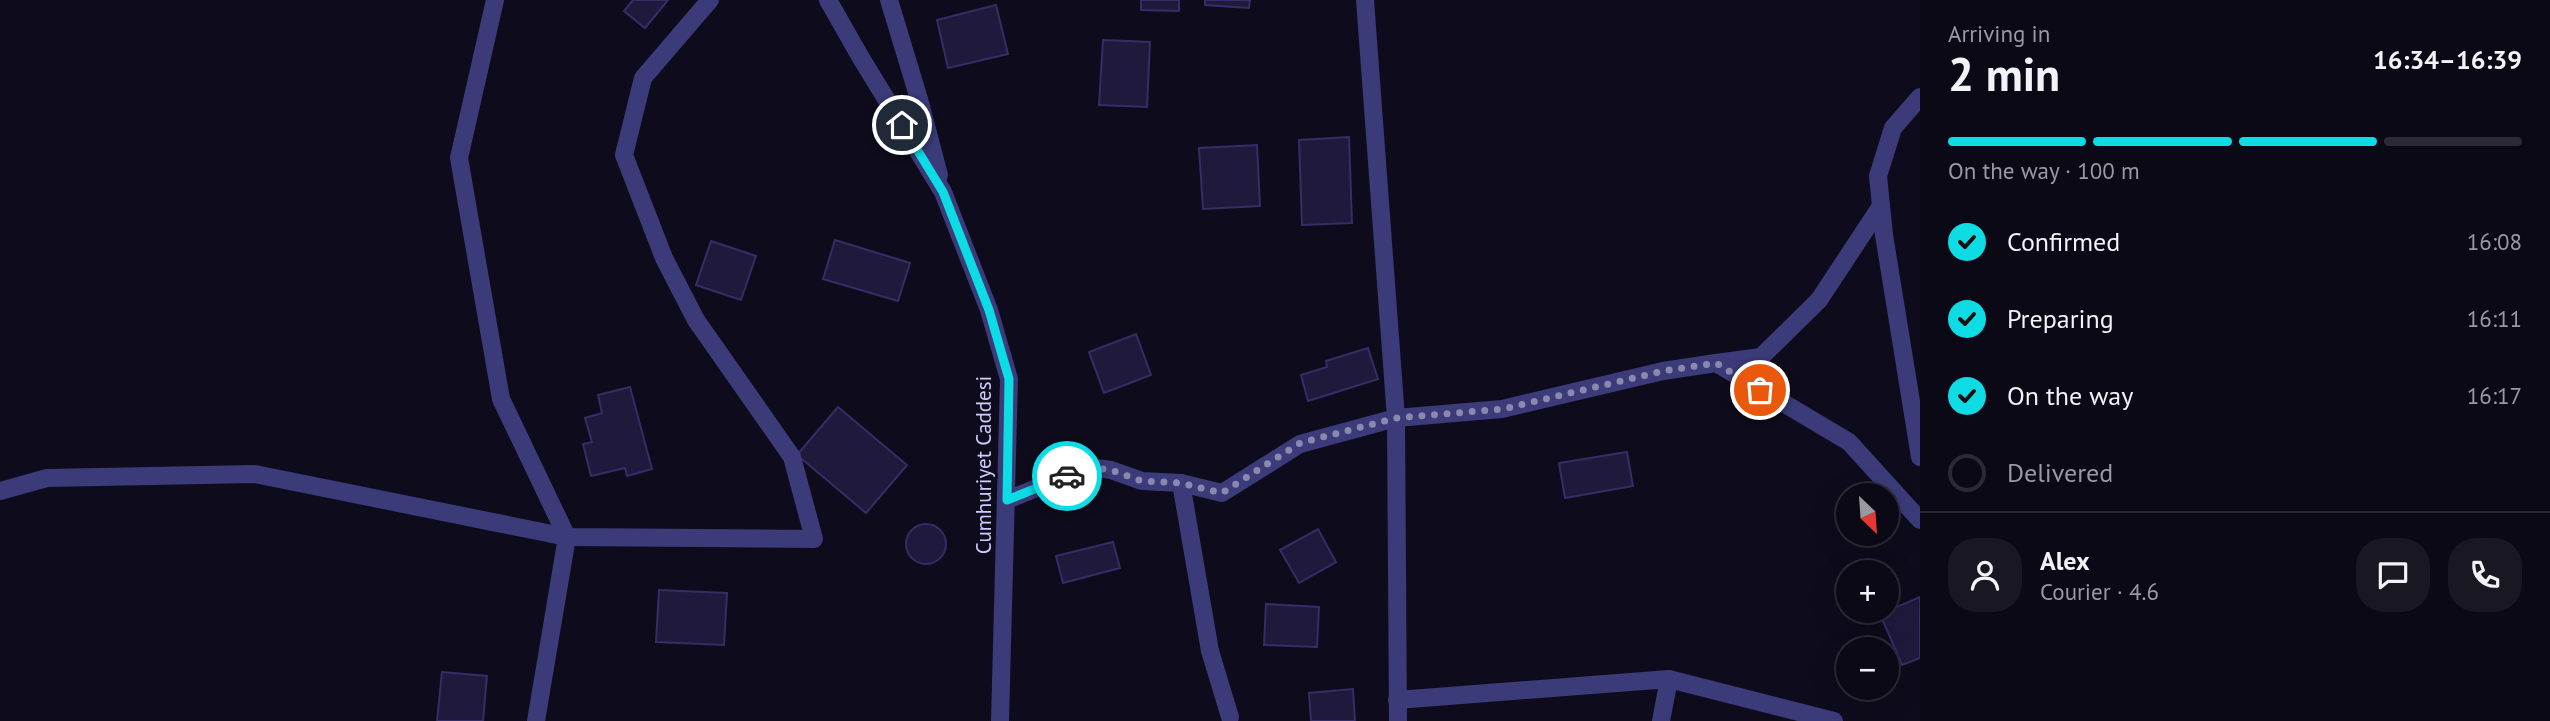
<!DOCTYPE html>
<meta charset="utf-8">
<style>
:root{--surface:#0a0915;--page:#181722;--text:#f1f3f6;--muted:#999aa0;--line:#2a2a34;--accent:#0ddce5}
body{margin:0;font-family:"PT Sans",sans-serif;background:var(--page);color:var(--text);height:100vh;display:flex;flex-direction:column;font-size:26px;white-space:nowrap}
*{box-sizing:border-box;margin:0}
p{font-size:23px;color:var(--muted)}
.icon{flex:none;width:38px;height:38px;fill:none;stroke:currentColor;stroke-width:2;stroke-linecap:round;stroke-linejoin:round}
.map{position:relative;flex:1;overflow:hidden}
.side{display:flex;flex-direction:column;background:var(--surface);width:630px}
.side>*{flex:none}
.needle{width:46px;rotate:155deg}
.buttons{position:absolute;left:1836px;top:483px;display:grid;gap:14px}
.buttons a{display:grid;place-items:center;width:63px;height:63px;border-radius:50%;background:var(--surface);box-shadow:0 7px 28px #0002,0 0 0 2px var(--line);font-size:35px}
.pin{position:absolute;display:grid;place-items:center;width:60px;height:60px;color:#fff;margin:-30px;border:4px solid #fff;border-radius:50%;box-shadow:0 2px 7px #0007}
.courier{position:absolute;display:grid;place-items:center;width:70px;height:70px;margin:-35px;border:5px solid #0ddce5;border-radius:50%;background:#fff;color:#222;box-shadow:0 2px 9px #0007}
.overview em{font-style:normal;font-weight:600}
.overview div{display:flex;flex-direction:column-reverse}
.overview{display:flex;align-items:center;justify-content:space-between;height:119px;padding:0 28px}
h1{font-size:46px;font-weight:600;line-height:52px}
.bar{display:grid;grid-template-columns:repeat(4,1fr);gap:10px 7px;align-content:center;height:84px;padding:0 28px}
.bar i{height:9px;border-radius:5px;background:var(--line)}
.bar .current{background:var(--accent)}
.bar p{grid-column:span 4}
.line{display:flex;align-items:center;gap:18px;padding:0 28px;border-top:2px solid var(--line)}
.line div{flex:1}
.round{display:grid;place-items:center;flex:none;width:74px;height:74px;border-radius:28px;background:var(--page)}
ol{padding:0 28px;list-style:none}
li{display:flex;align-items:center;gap:21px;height:77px}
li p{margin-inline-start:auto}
li .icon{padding:7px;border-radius:50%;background:var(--accent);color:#111;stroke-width:4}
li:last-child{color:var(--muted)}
li i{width:38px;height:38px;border:4px solid var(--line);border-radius:50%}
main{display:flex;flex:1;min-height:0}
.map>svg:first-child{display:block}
.building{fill:#1f1a3c;stroke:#352d66;stroke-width:2}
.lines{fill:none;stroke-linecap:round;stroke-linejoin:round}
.minor{stroke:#3a3b78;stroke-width:18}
.done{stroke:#8a88ae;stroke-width:7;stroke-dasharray:0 12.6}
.route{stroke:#0ddce5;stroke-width:9}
.labels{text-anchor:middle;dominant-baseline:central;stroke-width:6;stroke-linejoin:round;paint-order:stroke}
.street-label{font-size:21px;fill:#cdcafc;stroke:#0e0c1c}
</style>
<main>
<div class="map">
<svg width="1920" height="721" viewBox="0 0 1920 721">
<rect width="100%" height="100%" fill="#0e0c1c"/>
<g class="building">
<path d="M633,0H668L645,28L624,11Z"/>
<path d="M1141,0H1179V11L1141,10Z"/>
<path d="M1205,0H1250L1249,8L1205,5Z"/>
<path d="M996,5L1008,54L948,68L937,20Z"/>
<path d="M1103,40L1150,42L1147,107L1099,105Z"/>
<path d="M1349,137L1352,223L1302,225L1299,140Z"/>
<path d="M1257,145L1260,206L1203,209L1199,148Z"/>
<path d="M835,240L910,263L898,301L823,279Z"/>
<path d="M711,241L756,256L741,300L696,285Z"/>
<path d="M1136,334L1151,375L1104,393L1089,352Z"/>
<path d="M1368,348L1378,379L1308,401L1301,375L1327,367L1326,361Z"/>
<path d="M630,387L652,469L627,476L625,468L591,476L583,444L592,442L585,418L602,413L598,395Z"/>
<path d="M838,407L907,465L866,513L797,455Z"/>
<path d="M1627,452L1633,486L1565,498L1559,463Z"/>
<circle cx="926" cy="544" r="20"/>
<path d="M1318,529L1336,562L1299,583L1280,550Z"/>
<path d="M1113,542L1120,568L1063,583L1056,556Z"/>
<path d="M659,590L727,593L724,645L656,642Z"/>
<path d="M1920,597V658L1902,665L1880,614Z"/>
<path d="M1266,604L1319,607L1317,647L1264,645Z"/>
<path d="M442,672L487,676L483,721H437Z"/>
<path d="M1353,689L1355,721H1311L1309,693Z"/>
</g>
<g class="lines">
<g class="minor">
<path d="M495,0L459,158L501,399L567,537L814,539L792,457L696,320L664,258L624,155L643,78L710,0"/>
<path d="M828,0L861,58L943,192L989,310L1009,379L1000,721"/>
<path d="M889,0L919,99L939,175"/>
<path d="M1365,0L1396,418L1398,721"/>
<path d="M1920,97L1893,128L1878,176L1884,235L1920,457"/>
<path d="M1716,363L1761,357L1819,300L1881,206"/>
<path d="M1181,483L1210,651L1230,717"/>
<path d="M0,491L47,478L255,474L567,537L536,721"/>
<path d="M1007,500L1089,467L1111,470L1142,481L1181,483L1222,493L1300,444L1396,418L1502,409L1663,371L1716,363L1849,442L1920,520"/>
<path d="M1397,700L1669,679L1834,721"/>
<path d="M1661,721L1669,679"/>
</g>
</g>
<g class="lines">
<path class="done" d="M1067,476L1089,467L1111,470L1142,481L1181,483L1222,493L1300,443L1396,418L1503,409L1663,371L1716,363L1760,390"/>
<path class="route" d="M902,125L943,192L989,310L1009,379L1007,500L1067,476"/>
</g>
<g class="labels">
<g class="street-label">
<text transform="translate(983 465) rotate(-90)">Cumhuriyet Caddesi</text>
</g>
</g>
</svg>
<div class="buttons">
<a><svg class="needle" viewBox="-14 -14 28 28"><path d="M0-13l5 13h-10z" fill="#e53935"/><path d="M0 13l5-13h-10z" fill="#999aa0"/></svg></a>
<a>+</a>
<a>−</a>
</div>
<div class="pin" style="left:1760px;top:390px;background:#ea580c"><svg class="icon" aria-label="bag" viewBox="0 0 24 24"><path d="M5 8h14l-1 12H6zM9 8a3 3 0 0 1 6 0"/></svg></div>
<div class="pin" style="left:902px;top:125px;background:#1f2937"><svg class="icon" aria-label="home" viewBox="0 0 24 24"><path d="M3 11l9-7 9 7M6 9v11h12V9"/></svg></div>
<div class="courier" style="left:1067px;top:476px"><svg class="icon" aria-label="car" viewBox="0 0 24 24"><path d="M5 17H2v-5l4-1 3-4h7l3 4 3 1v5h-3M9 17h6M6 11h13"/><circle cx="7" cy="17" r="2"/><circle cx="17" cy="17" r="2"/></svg></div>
</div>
<section class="side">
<div class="overview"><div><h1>2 min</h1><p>Arriving in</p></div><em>16:34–16:39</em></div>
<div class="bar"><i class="current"></i><i class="current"></i><i class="current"></i><i></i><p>On the way · 100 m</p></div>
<ol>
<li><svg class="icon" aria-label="check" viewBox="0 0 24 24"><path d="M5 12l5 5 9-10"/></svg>Confirmed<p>16:08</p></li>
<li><svg class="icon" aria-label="check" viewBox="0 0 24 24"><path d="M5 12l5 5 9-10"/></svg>Preparing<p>16:11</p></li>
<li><svg class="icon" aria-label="check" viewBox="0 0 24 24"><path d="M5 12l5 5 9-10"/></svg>On the way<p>16:17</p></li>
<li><i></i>Delivered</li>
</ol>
<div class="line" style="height:126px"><a class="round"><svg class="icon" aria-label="person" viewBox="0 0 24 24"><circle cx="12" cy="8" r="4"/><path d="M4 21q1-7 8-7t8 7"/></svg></a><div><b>Alex</b><p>Courier · 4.6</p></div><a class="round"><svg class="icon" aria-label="chat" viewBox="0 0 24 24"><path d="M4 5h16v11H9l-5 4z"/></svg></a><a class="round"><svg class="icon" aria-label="phone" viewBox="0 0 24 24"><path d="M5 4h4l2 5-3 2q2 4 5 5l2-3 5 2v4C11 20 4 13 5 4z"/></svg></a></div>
</section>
</main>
